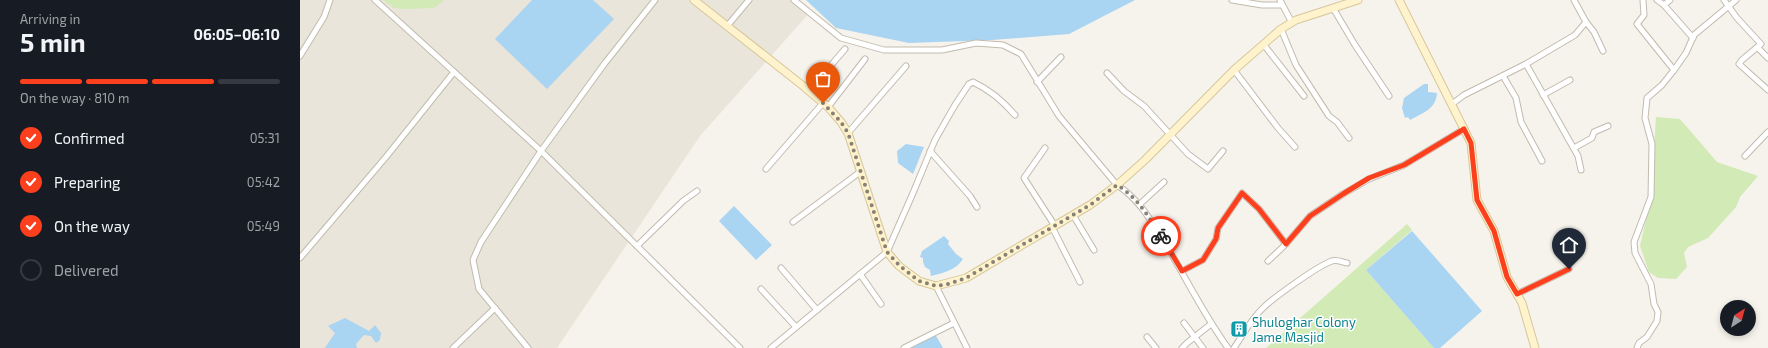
<!DOCTYPE html>
<meta charset="utf-8">
<style>
:root{--surface:#171b24;--page:#20242c;--text:#f1f3f6;--muted:#9ea1a6;--line:#363941;--accent:#fc3f1d}
body{margin:0;font-family:"Exo 2",sans-serif;background:var(--page);color:var(--text);height:100vh;display:flex;flex-direction:column;font-size:15px;white-space:nowrap}
*{box-sizing:border-box;margin:0}
p{font-size:13px;color:var(--muted)}
.icon{flex:none;width:22px;height:22px;fill:none;stroke:currentColor;stroke-width:2;stroke-linecap:round;stroke-linejoin:round}
.map{position:relative;flex:1;overflow:hidden}
.drawer{display:flex;flex-direction:column;background:var(--surface);width:300px}
.drawer>*{flex:none}
.needle{width:26px;rotate:36deg}
.controls{position:absolute;left:1420px;top:300px;display:grid;gap:8px}
.controls a{display:grid;place-items:center;width:36px;height:36px;border-radius:50%;background:var(--surface);box-shadow:0 2px 6px #0003;font-size:20px}
.pin{position:absolute;display:grid;place-items:center;width:34px;height:34px;color:#fff;margin:-41px -17px;border-radius:50% 50% 50% 0;rotate:-45deg;box-shadow:0 0 4px #0007}
.pin .icon{rotate:45deg}
.courier{position:absolute;display:grid;place-items:center;width:40px;height:40px;margin:-20px;border:3px solid #fc3f1d;border-radius:50%;background:#fff;color:#222;box-shadow:0 1px 5px #0007}
.overview em{font-style:normal;font-weight:700}
.overview div{display:flex;flex-direction:column-reverse}
.overview{display:flex;align-items:center;justify-content:space-between;height:68px;padding:0 20px}
h1{font-size:26px;font-weight:700;line-height:30px}
.bar{display:grid;grid-template-columns:repeat(4,1fr);gap:6px 4px;align-content:center;height:48px;padding:0 20px}
.bar i{height:5px;border-radius:3px;background:var(--line)}
.bar .current{background:var(--accent)}
.bar p{grid-column:span 4}
ol{padding:0 20px;list-style:none}
li{display:flex;align-items:center;gap:12px;height:44px}
li p{margin-inline-start:auto}
li .icon{padding:4px;border-radius:50%;background:var(--accent);color:#fff;stroke-width:4}
li:last-child{color:var(--muted)}
li i{width:22px;height:22px;border:2px solid var(--line);border-radius:50%}
main{display:flex;flex:1;min-height:0}
.map>svg:first-child{display:block}
.residential{fill:#eae5da}
.green{fill:#d2eab5}
.water{fill:#a9d4f2}
.lines{fill:none;stroke-linecap:round;stroke-linejoin:round}
.minor-casing{stroke:#c2bbae;stroke-width:7}
.secondary-casing{stroke:#d6c79b;stroke-width:9}
.minor{stroke:#fff;stroke-width:5}
.secondary{stroke:#fff3cd;stroke-width:7}
.done{stroke:#878178;stroke-width:4;stroke-dasharray:0 7.2}
.route{stroke:#fc3f1d;stroke-width:5}
.labels{text-anchor:middle;dominant-baseline:central;stroke-width:3;stroke-linejoin:round;paint-order:stroke}
.culture-label{font-size:13px;fill:#0d838f;stroke:#fff;text-anchor:start}
</style>
<main>
<section class="drawer">
<div class="overview"><div><h1>5 min</h1><p>Arriving in</p></div><em>06:05–06:10</em></div>
<div class="bar"><i class="current"></i><i class="current"></i><i class="current"></i><i></i><p>On the way · 810 m</p></div>
<ol>
<li><svg class="icon" aria-label="check" viewBox="0 0 24 24"><path d="M5 12l5 5 9-10"/></svg>Confirmed<p>05:31</p></li>
<li><svg class="icon" aria-label="check" viewBox="0 0 24 24"><path d="M5 12l5 5 9-10"/></svg>Preparing<p>05:42</p></li>
<li><svg class="icon" aria-label="check" viewBox="0 0 24 24"><path d="M5 12l5 5 9-10"/></svg>On the way<p>05:49</p></li>
<li><i></i>Delivered</li>
</ol>
</section>
<div class="map">
<svg width="1468" height="348" viewBox="0 0 1468 348">
<rect width="100%" height="100%" fill="#f6f3ec"/>
<path class="residential" d="M0,0H499L511,11L400,136L257,348H0Z"/>
<g class="green">
<path d="M83,0H144L134,8L106,9L94,8Z"/>
<path d="M1356,117L1380,119L1417,162L1458,176L1440,197L1436,207L1408,238L1388,247L1384,253L1387,267L1376,279L1358,278L1349,272L1340,246L1351,197Z"/>
<path d="M1107,224L1112,230L1066,270L1134,348H966Z"/>
</g>
<g class="water">
<path d="M232,0H293L314,19L247,89L195,39Z"/>
<path d="M506,0H835L769,34L692,40L609,43L536,28Z"/>
<path d="M1124,84H1128V92L1137,93C1136,109 1123,113 1110,120L1108,117L1105,118L1102,108L1104,98Z"/>
<path d="M606,144L624,147L613,174L598,163L597,151Z"/>
<path d="M434,206L472,245L456,260L419,221Z"/>
<path d="M1112,231L1182,311L1140,348H1134L1066,270Z"/>
<path d="M644,236L649,241L648,244L656,254L663,259C656,270 643,273 631,276L630,270L625,267L623,262V258L620,257L622,251Z"/>
<path d="M45,318L69,331L75,325L81,333L80,340L76,343L71,336L64,335L56,344L57,348H25L35,333L28,326Z"/>
<path d="M635,334L643,348H610Z"/>
</g>
<g class="lines">
<g class="minor-casing">
<g id="minor">
<path d="M75,0L241,151L440,348"/>
<path d="M494,0L541,38L584,50H642L676,43L703,45L721,54L759,116L817,185C840,200 851,221 865,243C886,278 904,315 928,348"/>
<path d="M932,0L962,5H982"/>
<path d="M980,0L992,23"/>
<path d="M1274,0L1286,22L1294,32L1303,51"/>
<path d="M1357,0L1364,5L1393,38"/>
<path d="M1424,0L1437,18L1461,44L1442,60L1439,64L1468,90"/>
<path d="M1364,5L1370,0"/>
<path d="M1033,8L1055,45L1089,96"/>
<path d="M428,25L449,0"/>
<path d="M981,29L996,65L1029,116L1037,122L1049,138"/>
<path d="M964,45L1004,96"/>
<path d="M1458,48L1468,58"/>
<path d="M0,56L24,17L30,0"/>
<path d="M1226,64L1275,35L1286,22"/>
<path d="M934,70L978,128L995,147"/>
<path d="M1374,70L1386,53L1394,35L1436,0"/>
<path d="M807,73L824,91L844,106L888,154L908,169L923,151"/>
<path d="M1203,76L1216,98L1221,122L1242,161"/>
<path d="M737,82L761,57"/>
<path d="M509,91L545,49"/>
<path d="M1243,95L1270,80"/>
<path d="M1152,104L1164,95L1226,64L1278,156L1281,170"/>
<path d="M528,107L565,59"/>
<path d="M548,133L606,66"/>
<path d="M745,148L724,178L755,226"/>
<path d="M1274,148L1292,138L1294,132L1308,126"/>
<path d="M630,151L670,196L677,207"/>
<path d="M1445,156L1468,132"/>
<path d="M466,169L523,103"/>
<path d="M840,204L864,182"/>
<path d="M773,215L794,250"/>
<path d="M493,222L560,172"/>
<path d="M752,227L780,282"/>
<path d="M337,246L383,201L397,191"/>
<path d="M0,258L86,157L154,72"/>
<path d="M968,261L986,244L1010,216L1043,194L1069,179L1104,165L1164,129"/>
<path d="M481,268L517,310"/>
<path d="M882,271L903,260L916,239L918,228L942,193L959,209L986,244"/>
<path d="M560,274L581,304"/>
<path d="M636,286L667,348"/>
<path d="M461,289L496,327"/>
<path d="M1217,294L1269,269"/>
<path d="M884,323L903,348"/>
<path d="M847,337L856,348"/>
<path d="M153,348L195,308"/>
<path d="M228,348L179,289L173,260L181,242L241,151L305,63L355,0"/>
<path d="M471,348L587,252L613,193L635,140L655,105L669,84L673,82C690,90 703,101 715,115"/>
<path d="M604,348L654,323"/>
<path d="M882,348L887,343L911,324"/>
<path d="M934,348C943,335 951,319 963,308C973,298 1019,265 1032,261C1036,259 1042,262 1047,263"/>
<path d="M1337,348L1339,343L1347,337L1357,321L1358,312L1354,304L1351,284L1335,253L1334,242L1351,197L1352,144L1345,118L1347,98L1362,85L1374,70L1337,24L1344,15L1343,0"/>
</g>
</g>
<g class="secondary-casing">
<g id="secondary">
<path d="M394,0L502,85L528,107L541,122L548,133L587,252L599,266L619,281L636,286L666,278L790,205L817,185L845,160L934,70L981,29L996,20L1058,0"/>
<path d="M1099,0L1171,143L1177,200L1194,231L1207,277L1222,303L1235,348"/>
</g>
</g>
<use href="#minor" class="minor"/>
<use href="#secondary" class="secondary"/>
</g>
<g class="lines">
<path class="done" d="M523,103L541,122L548,133L587,252L600,266L619,281L636,286L648,284L666,278L790,205L817,185C838,198 848,216 861,236"/>
<path class="route" d="M861,236L882,271L903,260L916,239L918,228L942,193L959,209L986,244L1010,216L1043,194L1069,178L1104,165L1164,129L1171,143L1177,200L1194,231L1207,277L1217,294L1269,269"/>
</g>
<defs>
<g id="building-square" transform="scale(0.9)"><rect x="-9" y="-9" width="18" height="18" rx="4" fill="#0f9aa8" stroke="#fff"/><path d="M-4-6H4V6H1V3H-1V6H-4ZM-2.5-4.3h1.7v1.8h-1.7ZM.8-4.3h1.7v1.8H.8ZM-2.5-1h1.7V.8h-1.7ZM.8-1h1.7V.8H.8Z" fill="#fff"/></g>
</defs>
<g fill-rule="evenodd">
<use href="#building-square" x="939" y="329"/>
</g>
<g class="labels">
<g class="culture-label">
<text x="952" y="322">Shuloghar Colony<tspan x="952" dy="15">Jame Masjid</tspan></text>
</g>
</g>
</svg>
<div class="controls">
<a><svg class="needle" viewBox="-14 -14 28 28"><path d="M0-13l5 13h-10z" fill="#e53935"/><path d="M0 13l5-13h-10z" fill="#9ea1a6"/></svg></a>
</div>
<div class="pin" style="left:523px;top:103px;background:#ea580c"><svg class="icon" aria-label="bag" viewBox="0 0 24 24"><path d="M5 8h14l-1 12H6zM9 8a3 3 0 0 1 6 0"/></svg></div>
<div class="pin" style="left:1269px;top:269px;background:#1f2937"><svg class="icon" aria-label="home" viewBox="0 0 24 24"><path d="M3 11l9-7 9 7M6 9v11h12V9"/></svg></div>
<div class="courier" style="left:861px;top:236px"><svg class="icon" aria-label="bike" viewBox="0 0 24 24"><circle cx="6" cy="16" r="4"/><circle cx="18" cy="16" r="4"/><path d="M6 16l4-8h5l3 8M10 8l3 8H6M13 5h3"/></svg></div>
</div>
</main>
